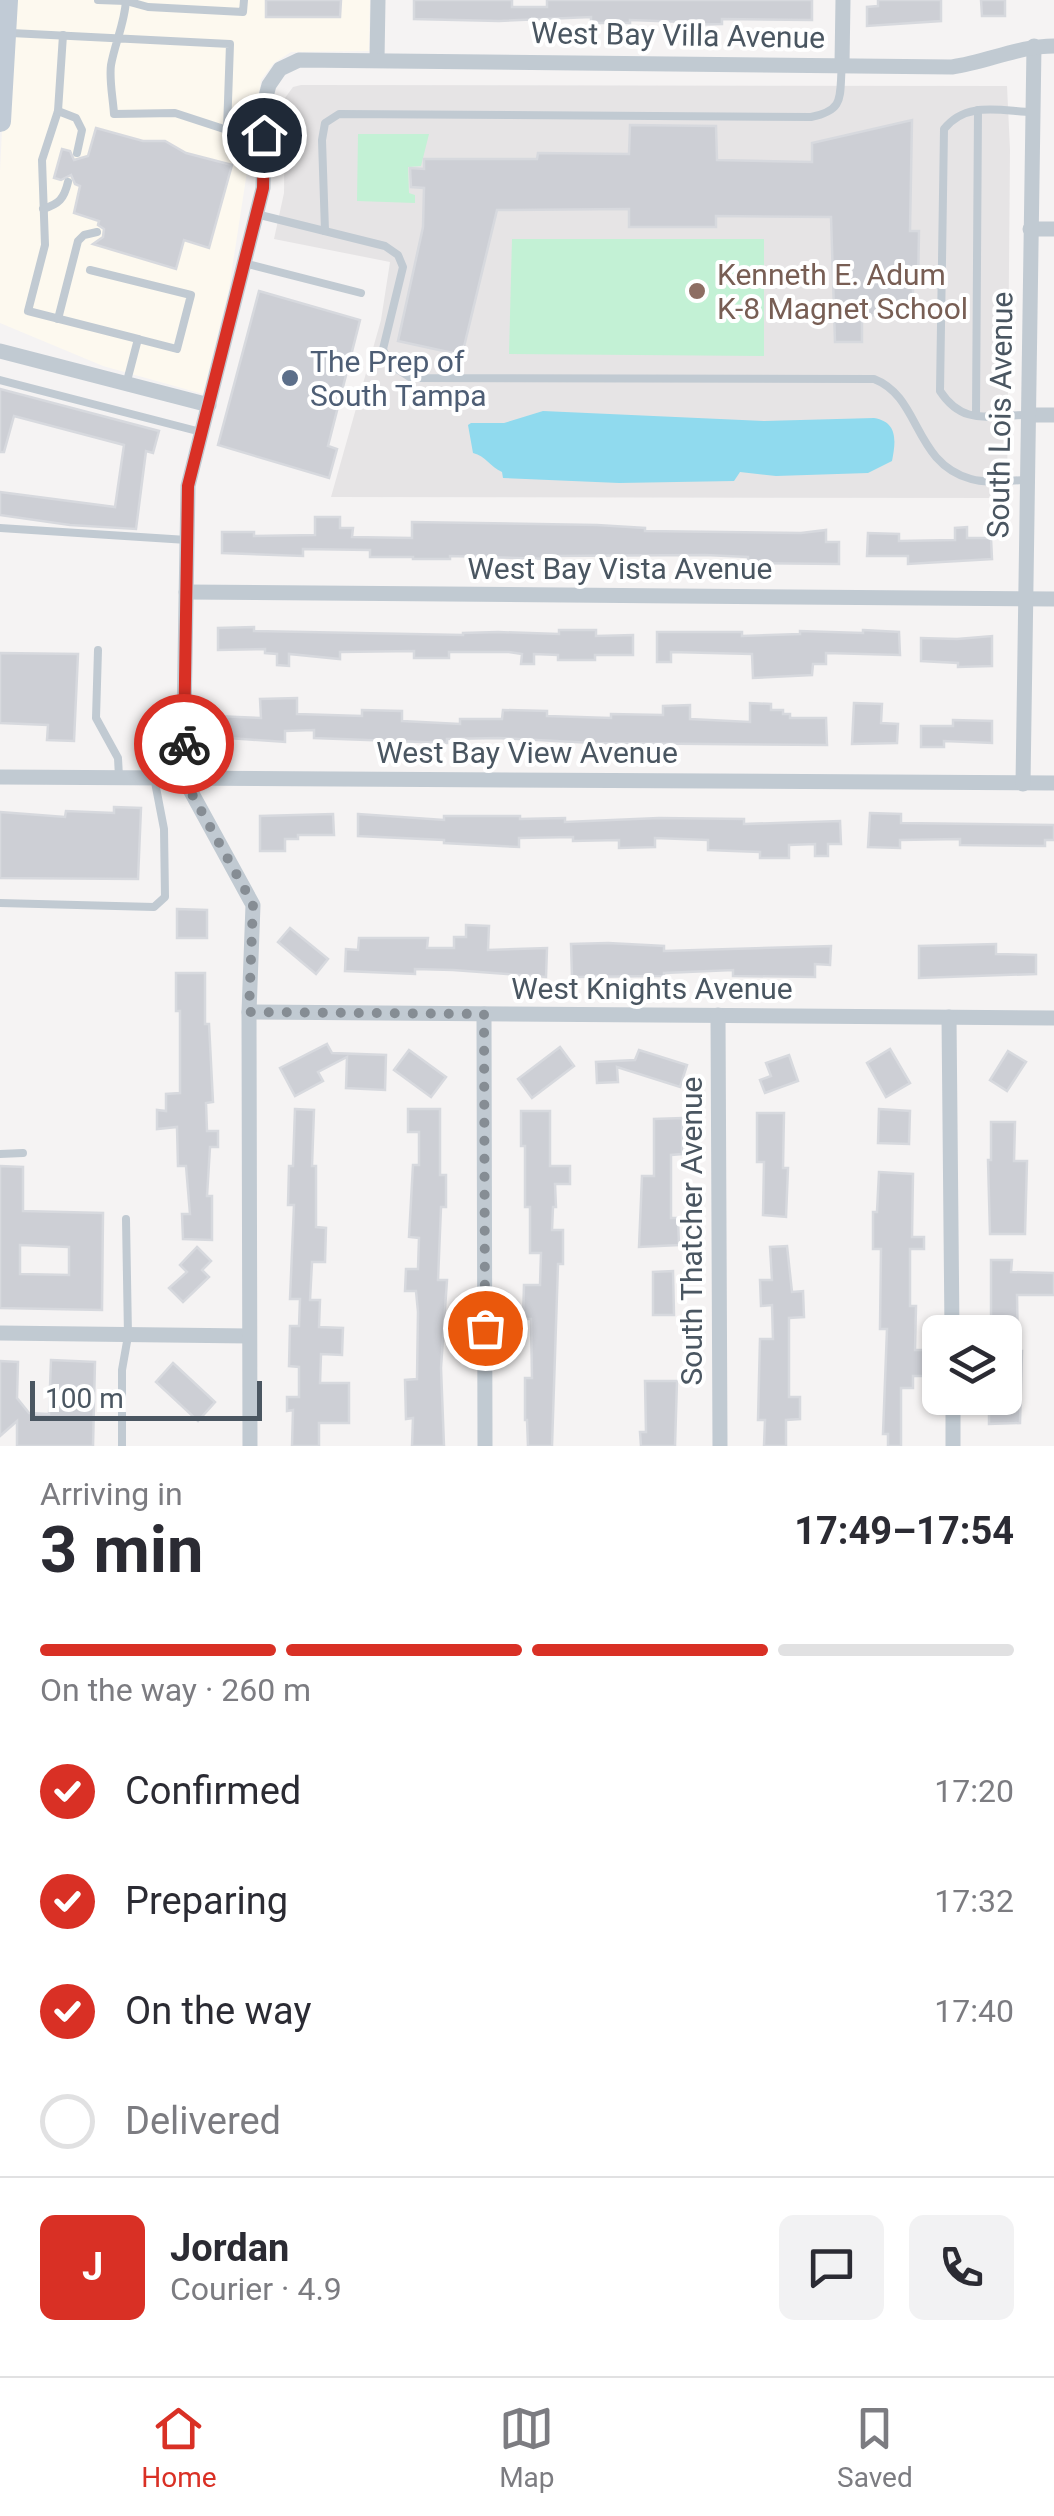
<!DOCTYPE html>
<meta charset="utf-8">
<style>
:root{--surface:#fff;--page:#f2f2f3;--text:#2b2b33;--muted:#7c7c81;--line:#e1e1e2;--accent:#d93025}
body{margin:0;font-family:Roboto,sans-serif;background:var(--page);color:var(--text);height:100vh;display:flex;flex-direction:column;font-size:38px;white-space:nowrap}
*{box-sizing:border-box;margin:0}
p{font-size:32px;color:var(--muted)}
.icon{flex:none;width:55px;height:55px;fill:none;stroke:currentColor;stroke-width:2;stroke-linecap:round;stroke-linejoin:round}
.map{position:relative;height:1446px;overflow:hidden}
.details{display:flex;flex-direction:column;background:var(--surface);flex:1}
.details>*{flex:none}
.fabs{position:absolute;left:922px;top:1315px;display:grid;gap:20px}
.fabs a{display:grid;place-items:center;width:100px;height:100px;border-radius:15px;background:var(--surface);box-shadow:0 2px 8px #0004;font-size:50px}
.scale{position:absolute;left:30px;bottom:25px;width:232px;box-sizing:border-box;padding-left:10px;border:5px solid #4a5661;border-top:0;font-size:28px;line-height:35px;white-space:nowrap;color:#4a5661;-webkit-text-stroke:8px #fff;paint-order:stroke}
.pin{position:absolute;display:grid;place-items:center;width:85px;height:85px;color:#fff;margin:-42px;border:5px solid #fff;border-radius:50%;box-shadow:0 2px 10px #0007}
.courier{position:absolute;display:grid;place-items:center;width:100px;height:100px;margin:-50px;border:8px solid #d93025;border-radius:50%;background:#fff;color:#222;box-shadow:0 2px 12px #0007}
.overview em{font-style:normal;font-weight:700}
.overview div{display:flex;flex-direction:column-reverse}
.overview{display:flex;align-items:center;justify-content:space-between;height:170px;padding:0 40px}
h1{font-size:65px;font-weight:700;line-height:75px}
.bar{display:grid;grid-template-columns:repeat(4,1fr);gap:15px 10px;align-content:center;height:120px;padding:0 40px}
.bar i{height:12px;border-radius:8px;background:var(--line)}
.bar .selected{background:var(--accent)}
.bar p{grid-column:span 4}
.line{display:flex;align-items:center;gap:25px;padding:0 40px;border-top:2px solid var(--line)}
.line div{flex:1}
.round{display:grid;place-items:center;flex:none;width:105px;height:105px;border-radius:15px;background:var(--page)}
ol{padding:0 40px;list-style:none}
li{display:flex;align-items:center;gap:30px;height:110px}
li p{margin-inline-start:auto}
li .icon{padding:10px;border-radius:50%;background:var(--accent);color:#fff;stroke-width:4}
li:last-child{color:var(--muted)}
li i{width:55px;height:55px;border:5px solid var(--line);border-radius:50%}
.menu{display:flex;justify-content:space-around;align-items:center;height:140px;border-top:2px solid var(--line);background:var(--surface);font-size:28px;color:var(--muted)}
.menu a{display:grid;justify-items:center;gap:5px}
.menu .selected{color:var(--accent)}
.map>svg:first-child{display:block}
.commercial{fill:#fdf9ef}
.education{fill:#e6e4e5}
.green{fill:#c3f1d5}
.water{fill:#90daee}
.building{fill:#cdcfd5;stroke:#d7d9de;stroke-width:2.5;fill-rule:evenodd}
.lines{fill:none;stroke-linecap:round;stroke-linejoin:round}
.lane{stroke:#c1cad2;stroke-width:8}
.street{stroke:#c1cad2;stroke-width:15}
.secondary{stroke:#c1cbd6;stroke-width:22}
.done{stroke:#868d94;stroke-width:10;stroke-dasharray:0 18}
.route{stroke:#d93025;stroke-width:12}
.education-dot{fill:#8d6e63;stroke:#fff;stroke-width:4}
.service-dot{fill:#5c6f8a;stroke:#fff;stroke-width:4}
.labels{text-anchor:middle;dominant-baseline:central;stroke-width:8;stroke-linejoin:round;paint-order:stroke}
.street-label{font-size:30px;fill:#4a5661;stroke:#fff}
.education-label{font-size:30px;fill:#785e54;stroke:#fff;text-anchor:start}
.service-label{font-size:30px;fill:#4e5e75;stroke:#fff;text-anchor:start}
</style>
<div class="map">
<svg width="1054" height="1446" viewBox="0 0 1054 1446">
<rect width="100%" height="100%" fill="#f5f3f3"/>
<path class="commercial" d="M8,0H370L369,51L291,52L274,63L261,80L229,289L203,394L103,366L0,323V172Z"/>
<path class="education" d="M301,85L1007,86L1010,150L1007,498L331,497L381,320L390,262L274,239L284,193L285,98L293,87Z"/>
<g class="green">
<path d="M358,134H429L421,166L408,167L409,193L415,195V203L357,201Z"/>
<path d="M512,239H764V356L509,354Z"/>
</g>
<path class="water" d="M543,411L764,421L874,418C898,422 896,441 892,461L868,473L776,476L740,472L734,481L619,483L503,478L502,472C490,467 486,456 473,453L468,425L471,423H504Z"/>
<g class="building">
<path d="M266,0H341L340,17H266Z"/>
<path d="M414,0H512V7H547V0H812V20L722,19V24L685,25V22L630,20V23H591V17L499,21L414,19Z"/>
<path d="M878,0H941V21L867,26V7L878,6Z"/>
<path d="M981,0H1005V16H982Z"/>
<path d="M912,120L910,231H919L918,286H913V307L878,308V315L862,316V342H835L831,217L716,216V227H629V209L497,210L462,355L398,341L423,227L424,188L411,187L410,168L424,169V159H537L538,153L629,154L630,125L716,126L717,160L812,162V143Z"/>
<path d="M96,128L143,141H165L186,153L232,165L209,248L184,240L176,269L93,244L103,237L104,229L98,225L99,221L74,213L80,186L75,184L71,175L61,180L54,178L62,149L70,151L74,160L88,156Z"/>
<path d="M259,291L360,320L328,446L337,449L329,478L218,445Z"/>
<path d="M0,389L159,431L153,453L146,451L136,529L70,525L0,515V492L115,507L124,445L14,416L4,452H0Z"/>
<path d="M315,517H340V528H353L352,537L412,538V522L597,525L645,528V531L801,533L826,530V542H839V564L748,563V557L705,555L549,556V559L450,556V559H413V557H370V550L303,549V556L222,553V532H254V536L315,535Z"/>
<path d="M967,527V538H991L992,559L908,564V556H867L868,533L899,534V541L955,540V528Z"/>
<path d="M254,627V631L463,635V633L498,632L559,634V630H596V636L633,635V655H595V660H558V655L534,654V664H521L522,654L509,652H449V658H414V651L340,652V659L289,654V666L277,665V654L265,653V649L218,650V628Z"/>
<path d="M863,630L899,632L900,655L826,653V664H813L812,675L753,678L752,654L671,652V662H657V632H742V636L800,634V631L863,633Z"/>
<path d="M992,636V666L958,667V663L921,661V638L957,639Z"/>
<path d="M0,653L78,654L74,741L47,740L48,725L0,723Z"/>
<path d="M297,698V714L362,716V710L402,711V721L460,724V719H502L503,710L547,711V716L611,718V714L663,715V706L690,705V719L750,722V703L771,704V710H783V714H790V718H826L827,745L594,743L498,738L447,739V743L314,738V730L285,731V742L215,737L216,716L261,718L260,699Z"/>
<path d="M854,703L882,704L881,723L898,724L897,743L852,744Z"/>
<path d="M953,720L992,721V743L944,741V747H921V726H953Z"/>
<path d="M114,807L141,808L138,879L0,878V812L65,817L66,811L114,813Z"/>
<path d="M870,813L901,814V823L1054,825V840H1045V846L960,845V839L900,840V848L868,847Z"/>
<path d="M333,814L334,835H298V839H285V851H260V816Z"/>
<path d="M358,814L444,820V816H520V819L565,818V822L659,818L744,819V824L840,821L841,844H828V856H815V844L789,845V858H760V852L708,850V840L655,838V847L619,848V840L573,841V837L519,838V847L444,843V840L358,836Z"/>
<path d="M177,909L207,910V938H177Z"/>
<path d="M466,925L489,926L488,950L547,948L546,977L453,970L415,969V974L345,971L346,949L358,950L359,938H428L427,948H454V937H466Z"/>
<path d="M290,928L328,959L316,974L278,942Z"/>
<path d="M608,943L664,946V951L831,946L830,965L815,964V977L733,976V970L664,973V976L572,977L571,944Z"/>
<path d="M996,944V954L1036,955V974L919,978V946Z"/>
<path d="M176,973H205V1024H209L213,1102L206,1103L207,1131H218V1147H210L207,1196H212V1240L183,1239L182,1214H190L186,1166H178L177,1127L157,1129V1110L166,1111V1094L180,1093V1011H176Z"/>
<path d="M327,1044L332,1053L386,1055L385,1090L346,1088L347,1057L318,1072L323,1081L295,1096L280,1068Z"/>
<path d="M560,1047L574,1066L532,1098L518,1079Z"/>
<path d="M890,1049L910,1083L886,1097L867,1063Z"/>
<path d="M409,1050L446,1077L431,1097L394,1070Z"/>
<path d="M639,1050L687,1065L680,1087L617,1067L618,1082L597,1083L596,1062L635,1060Z"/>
<path d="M1008,1051L1026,1062L1007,1091L990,1080Z"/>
<path d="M789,1055L798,1081L765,1093L760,1080L771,1076L766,1063Z"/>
<path d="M295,1109L314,1110L312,1166H316V1227L326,1228L325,1262H312L310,1300H320L319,1327L343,1328L342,1355L321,1354L320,1383H349V1423H319V1446H292L293,1410L287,1411V1397H299V1367L289,1366L290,1326H299L300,1299H290L294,1205H288L289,1166H293Z"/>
<path d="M408,1109H440V1175H446V1207H441L438,1280H447L441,1368L444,1446H412L413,1418L406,1419L405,1380L417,1379L418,1312L416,1291H405L406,1269H418L419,1238L409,1237L413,1165H419V1132H408Z"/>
<path d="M879,1109L910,1111L909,1144L878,1143Z"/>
<path d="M521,1111H550V1166H570V1184H555L556,1207H553L552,1230H563V1264H558L552,1446H528L527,1420H525V1378H532L531,1319H523L524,1285H540L541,1253H530V1207H525V1146H521Z"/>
<path d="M757,1113H784L783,1168H788L786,1217L763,1215L764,1162H757Z"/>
<path d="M682,1118V1154L671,1155V1218H678L679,1245L639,1247L642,1176H654V1119Z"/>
<path d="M991,1122H1015L1014,1161H1027L1025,1234H990L988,1160H991Z"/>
<path d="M0,1166L23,1167V1211L103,1213L102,1310L0,1308ZM20,1245L69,1247V1275L20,1274Z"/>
<path d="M879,1172L913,1174L912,1237H924V1249H910V1306H916L915,1350H926V1376H913V1388H901V1446H888V1434H883L887,1329H880L881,1249H873V1212H877Z"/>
<path d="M787,1246L792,1292L803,1291L804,1317L789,1318V1397H800V1419L786,1420V1446H764L765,1420H758L760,1339H773L772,1305L761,1306L760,1280H772L770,1247Z"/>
<path d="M197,1247L211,1261L202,1270L209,1277L183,1302L169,1288L187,1272L180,1265Z"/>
<path d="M991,1260H1012L1011,1272L1054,1273V1295H1017L1018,1351H1022L1020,1423L989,1424V1398H1005V1332H991Z"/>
<path d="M673,1271L674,1315H653V1272Z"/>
<path d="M51,1360L95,1362L93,1446H17V1421L0,1436V1361L18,1362L17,1398L29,1413L49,1414Z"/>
<path d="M173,1363L215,1402L198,1421L156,1382Z"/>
<path d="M645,1381H677L675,1446H641L640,1432H646Z"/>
</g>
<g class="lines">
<g class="lane">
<path d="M98,0L126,1L148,7L243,12L244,0"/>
<path d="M11,33L230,44L227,130L175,113L114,114C113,98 109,80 111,65C115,43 125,22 126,0"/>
<path d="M63,35L58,111L42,160L45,245L28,311L138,339L127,381"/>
<path d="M58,111L76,118L82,130L77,153"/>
<path d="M43,209C59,204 64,199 68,182"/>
<path d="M256,214L385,246L398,255L403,267L383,349L389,364L411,378L874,379C921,397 913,463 971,479C987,484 1010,480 1027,480"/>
<path d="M325,231L322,140L325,123L339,114L811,117C846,110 839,96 842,64"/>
<path d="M244,263L361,293"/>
<path d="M90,270L191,295L177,349L138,339"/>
<path d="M58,319L78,241L84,235L97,232"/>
<path d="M0,380L201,432"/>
<path d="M976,415L978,110"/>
<path d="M1027,415C988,415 963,426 940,391L944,129C966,101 1000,111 1032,112"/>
<path d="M0,528L187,540"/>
<path d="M98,650L96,718L118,758L119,777"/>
<path d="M0,903L154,907L165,897L164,829L154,777"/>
<path d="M0,1154L23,1153"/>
<path d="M122,1446V1370L128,1336L126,1219"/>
</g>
<g class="street">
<path d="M377,60L378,0"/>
<path d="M842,64L843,0"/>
<path d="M1030,229H1054"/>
<path d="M0,351L209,405"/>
<path d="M1028,415H1054"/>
<path d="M186,592L1054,599"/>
<path d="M0,777L1054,783"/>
<path d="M1023,784L1034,46"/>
<path d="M249,1012L1054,1018"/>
<path d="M484,1014L485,1446"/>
<path d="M718,1015L720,1446"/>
<path d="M949,1017L952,1332"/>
<path d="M0,1333L249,1336"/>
<path d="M953,1398V1446"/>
<path d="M250,1446L249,1012L253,905L183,777L188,486L263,188L265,100L269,85L280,69L299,60L952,67C987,62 1019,46 1054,46"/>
</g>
<path class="secondary" d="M0,121L7,0"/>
</g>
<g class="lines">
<path class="done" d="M184,744L183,778L253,904L249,1012L484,1014L485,1328"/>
<path class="route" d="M184,744L188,486L263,188L264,135"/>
</g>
<circle class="education-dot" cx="697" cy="291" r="10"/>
<circle class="service-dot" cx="290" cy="378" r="10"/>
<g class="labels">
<g class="street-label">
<text transform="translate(678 35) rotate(1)">West Bay Villa Avenue</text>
<text transform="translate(1000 415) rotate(-89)">South Lois Avenue</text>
<text x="620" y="568">West Bay Vista Avenue</text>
<text x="527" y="752">West Bay View Avenue</text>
<text x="652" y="988">West Knights Avenue</text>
<text transform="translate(691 1231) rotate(-90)">South Thatcher Avenue</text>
</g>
<g class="education-label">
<text x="717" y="274">Kenneth E. Adum<tspan x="717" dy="34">K-8 Magnet School</tspan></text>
</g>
<g class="service-label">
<text x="310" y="361">The Prep of<tspan x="310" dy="34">South Tampa</tspan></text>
</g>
</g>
</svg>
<div class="fabs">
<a><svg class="icon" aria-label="layers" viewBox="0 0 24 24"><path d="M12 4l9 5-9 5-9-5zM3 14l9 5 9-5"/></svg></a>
</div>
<div class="scale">100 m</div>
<div class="pin" style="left:485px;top:1328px;background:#ea580c"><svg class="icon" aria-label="bag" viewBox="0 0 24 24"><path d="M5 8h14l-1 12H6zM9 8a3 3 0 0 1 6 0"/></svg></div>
<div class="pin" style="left:264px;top:135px;background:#1f2937"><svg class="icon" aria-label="home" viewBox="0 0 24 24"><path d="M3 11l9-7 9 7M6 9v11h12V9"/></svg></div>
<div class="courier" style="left:184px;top:744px"><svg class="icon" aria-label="bike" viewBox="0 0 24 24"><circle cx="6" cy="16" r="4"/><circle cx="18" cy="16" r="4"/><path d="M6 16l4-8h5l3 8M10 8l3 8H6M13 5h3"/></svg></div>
</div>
<section class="details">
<div class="overview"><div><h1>3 min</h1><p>Arriving in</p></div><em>17:49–17:54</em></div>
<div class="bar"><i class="selected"></i><i class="selected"></i><i class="selected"></i><i></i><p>On the way · 260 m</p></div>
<ol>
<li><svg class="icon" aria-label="check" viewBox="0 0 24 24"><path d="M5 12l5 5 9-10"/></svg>Confirmed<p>17:20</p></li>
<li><svg class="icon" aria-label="check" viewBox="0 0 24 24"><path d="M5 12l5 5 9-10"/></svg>Preparing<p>17:32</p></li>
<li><svg class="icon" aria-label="check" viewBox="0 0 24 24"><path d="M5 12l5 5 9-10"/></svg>On the way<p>17:40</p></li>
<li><i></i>Delivered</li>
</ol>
<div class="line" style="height:180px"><b class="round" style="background:var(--accent);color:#fff">J</b><div><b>Jordan</b><p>Courier · 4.9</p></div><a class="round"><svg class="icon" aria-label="chat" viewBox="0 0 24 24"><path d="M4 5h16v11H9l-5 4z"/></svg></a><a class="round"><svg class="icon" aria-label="phone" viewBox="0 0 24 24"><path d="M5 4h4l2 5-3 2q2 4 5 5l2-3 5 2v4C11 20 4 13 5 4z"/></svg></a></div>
</section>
<nav class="menu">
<a class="selected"><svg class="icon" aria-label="home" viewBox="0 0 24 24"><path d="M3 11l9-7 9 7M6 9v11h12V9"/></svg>Home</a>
<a><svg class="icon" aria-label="map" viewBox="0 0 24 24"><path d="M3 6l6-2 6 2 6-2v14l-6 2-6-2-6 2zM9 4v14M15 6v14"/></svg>Map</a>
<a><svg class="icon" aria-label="saved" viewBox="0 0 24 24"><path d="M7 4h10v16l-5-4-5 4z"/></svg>Saved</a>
</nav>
